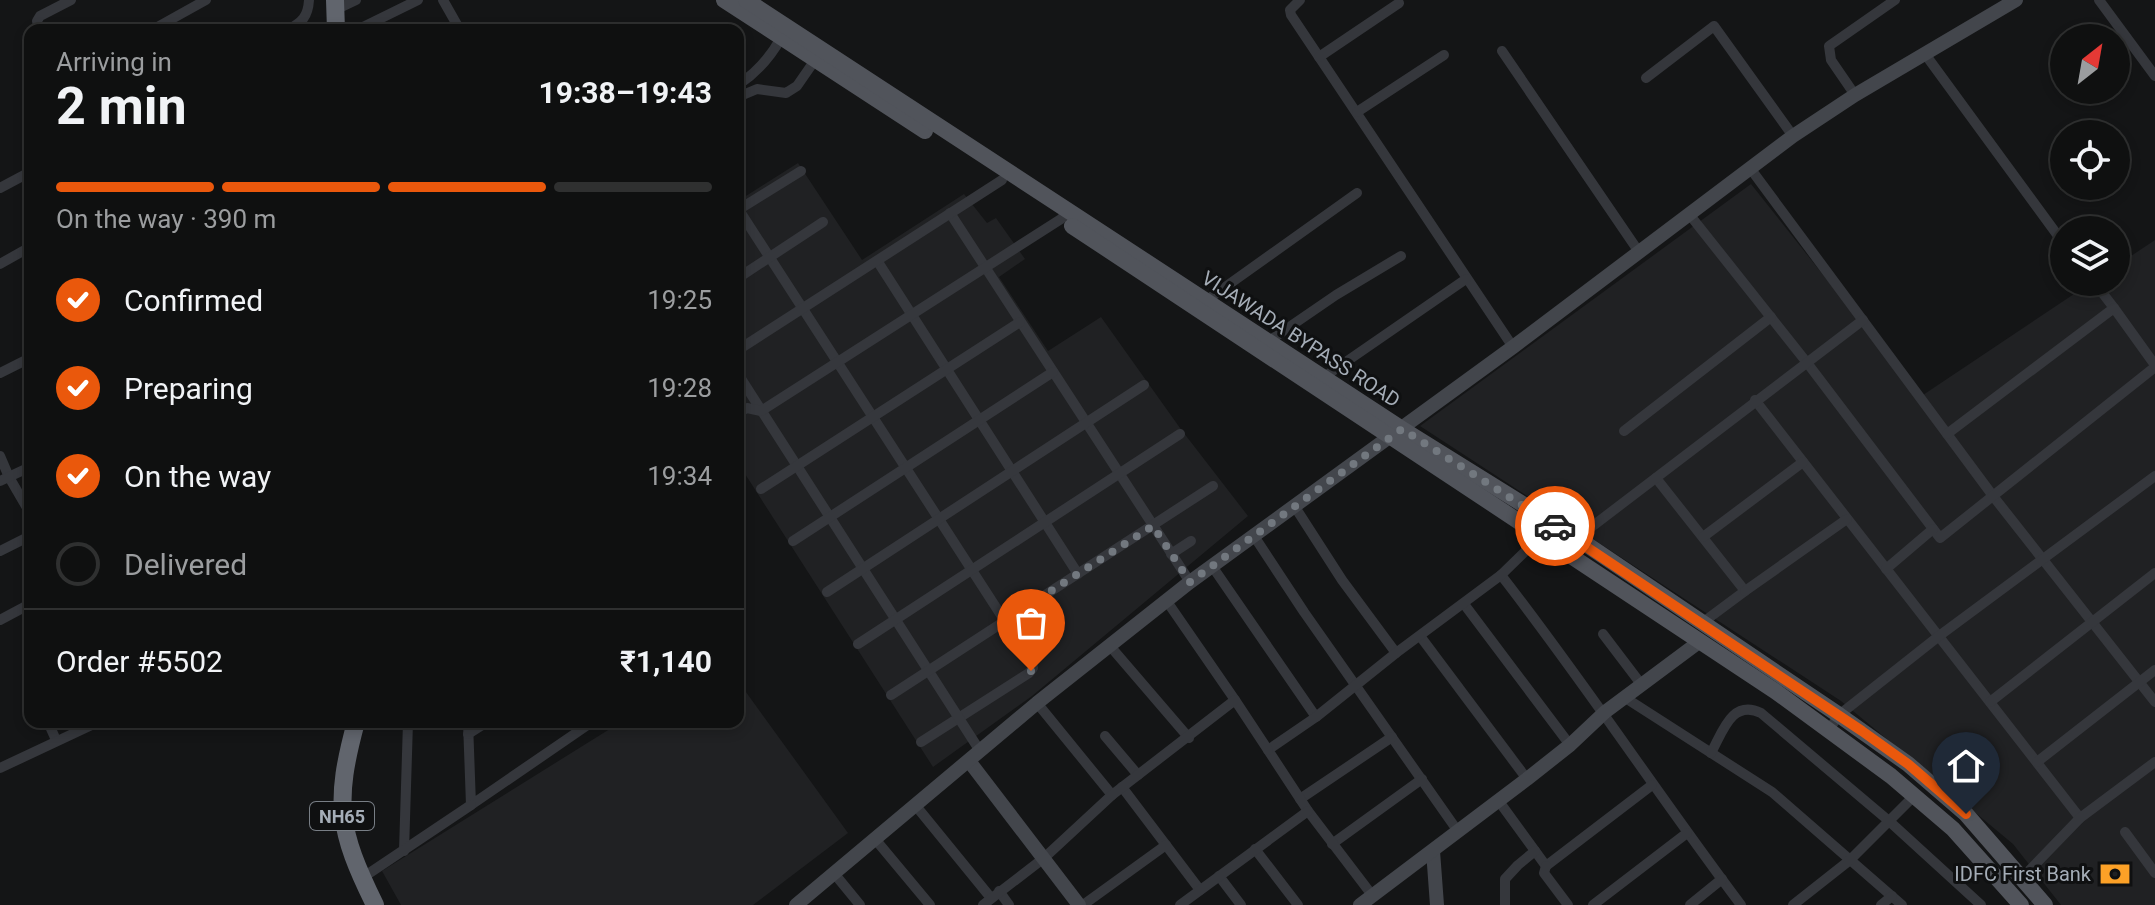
<!DOCTYPE html>
<meta charset="utf-8">
<style>
:root{--surface:#0f1010;--page:#181919;--text:#f1f3f6;--muted:#9b9d9f;--line:#2f3030;--accent:#ea580c}
body{margin:0;font-family:Roboto,sans-serif;background:var(--page);color:var(--text);height:100vh;display:flex;flex-direction:column;font-size:30px;white-space:nowrap}
*{box-sizing:border-box;margin:0}
p{font-size:26px;color:var(--muted)}
.icon{flex:none;width:44px;height:44px;fill:none;stroke:currentColor;stroke-width:2;stroke-linecap:round;stroke-linejoin:round}
.map{position:relative;flex:1;overflow:hidden}
.side{position:absolute;left:24px;top:24px;width:720px;height:704px;display:flex;flex-direction:column;background:var(--surface);border-radius:16px;box-shadow:0 4px 12px #0003,0 0 0 2px var(--line)}
.side>*{flex:none}
.needle{width:52px;rotate:31deg}
.controls{position:absolute;left:2050px;top:24px;display:grid;gap:16px}
.controls a{display:grid;place-items:center;width:80px;height:80px;border-radius:50%;background:var(--surface);box-shadow:0 4px 12px #0003,0 0 0 2px var(--line);font-size:40px}
.pin{position:absolute;display:grid;place-items:center;width:68px;height:68px;color:#fff;margin:-82px -34px;border-radius:50% 50% 50% 0;rotate:-45deg;box-shadow:0 0 8px #0007}
.pin .icon{rotate:45deg}
.courier{position:absolute;display:grid;place-items:center;width:80px;height:80px;margin:-40px;border:6px solid #ea580c;border-radius:50%;background:#fff;color:#222;box-shadow:0 2px 10px #0007}
.overview em{font-style:normal;font-weight:700}
.overview div{display:flex;flex-direction:column-reverse}
.overview{display:flex;align-items:center;justify-content:space-between;height:136px;padding:0 32px}
h1{font-size:52px;font-weight:700;line-height:60px}
.bar{display:grid;grid-template-columns:repeat(4,1fr);gap:12px 8px;align-content:center;height:96px;padding:0 32px}
.bar i{height:10px;border-radius:6px;background:var(--line)}
.bar .selected{background:var(--accent)}
.bar p{grid-column:span 4}
.line{display:flex;align-items:center;gap:20px;padding:0 32px;border-top:2px solid var(--line)}
.line div{flex:1}
ol{padding:0 32px;list-style:none}
li{display:flex;align-items:center;gap:24px;height:88px}
li p{margin-inline-start:auto}
li .icon{padding:8px;border-radius:50%;background:var(--accent);color:#fff;stroke-width:4}
li:last-child{color:var(--muted)}
li i{width:44px;height:44px;border:4px solid var(--line);border-radius:50%}
.map>svg:first-child{display:block}
.built{fill:#202123}
.lines{fill:none;stroke-linecap:round;stroke-linejoin:round}
.street{stroke:#35373c;stroke-width:10}
.secondary{stroke:#43464c;stroke-width:14}
.primary{stroke:#51545b;stroke-width:16}
.highway{stroke:#61656d;stroke-width:18}
.done{stroke:#72787f;stroke-width:8;stroke-dasharray:0 14.4}
.route{stroke:#ea580c;stroke-width:10}
.labels{text-anchor:middle;dominant-baseline:central;stroke-width:6;stroke-linejoin:round;paint-order:stroke}
.shield{fill:#0f1011;stroke:#787e85;stroke-width:2}
.shield-label{font-size:18px;font-weight:bold;fill:#a5adb7}
.street-label{font-size:20px;fill:#a5adb7;stroke:#0f1011}
.poi-label{font-size:20px;fill:#a5adb7;stroke:#0f1011;text-anchor:end}
</style>
<div class="map">
<svg width="2155" height="905" viewBox="0 0 2155 905">
<rect width="100%" height="100%" fill="#141516"/>
<g class="built">
<path d="M798,163L862,260L964,194L987,223L996,218L1025,259L999,277L1048,351L1101,317L1180,428L1248,516L1032,696L933,767L738,463V201Z"/>
<path d="M1751,184L1920,397L2092,282H2116V266L2155,240V905H2061L2013,844L1841,701L1420,426Z"/>
<path d="M738,681L848,833L753,905H401L382,871L621,722H738Z"/>
</g>
<g class="lines">
<g class="street">
<path d="M443,0L460,30"/>
<path d="M1300,0L1290,10L1291,15L1513,347"/>
<path d="M2099,0L2155,76"/>
<path d="M335,10L356,0"/>
<path d="M39,30L37,21L40,16L71,0"/>
<path d="M152,30L206,0"/>
<path d="M288,30C302,22 308,17 309,0"/>
<path d="M357,30L418,0"/>
<path d="M583,30L586,28"/>
<path d="M1502,51L1639,252"/>
<path d="M1925,54L2064,244"/>
<path d="M1319,57L1399,3"/>
<path d="M1646,78L1714,26L1793,136"/>
<path d="M738,85C756,73 771,56 781,38"/>
<path d="M1855,95L1831,60L1829,46L1895,0"/>
<path d="M738,97L757,89L786,93L797,86L815,60"/>
<path d="M1357,112L1444,55"/>
<path d="M1750,168L1993,496L2155,702"/>
<path d="M0,188L30,172"/>
<path d="M738,210L801,171"/>
<path d="M739,210L1032,663L1033,668L1029,673L921,742"/>
<path d="M950,213L1190,582"/>
<path d="M1689,214L1808,364L1940,538L2155,367"/>
<path d="M878,262L1078,574"/>
<path d="M0,264L30,247"/>
<path d="M738,278L823,222"/>
<path d="M2094,282L2114,308"/>
<path d="M1207,300L1357,193"/>
<path d="M1269,341L1336,295L1401,256"/>
<path d="M738,350L1002,180"/>
<path d="M0,373L30,358"/>
<path d="M738,374L980,751"/>
<path d="M1324,377L1466,279"/>
<path d="M1755,400L2080,818"/>
<path d="M738,413L747,408L761,411L1061,219L1068,211"/>
<path d="M1624,431L1771,317"/>
<path d="M1947,434L2114,308L2155,365"/>
<path d="M0,456L9,477L30,513"/>
<path d="M738,476H739"/>
<path d="M1656,478L1745,591L1702,623"/>
<path d="M0,481L30,467"/>
<path d="M761,489L1020,322"/>
<path d="M1295,507L1342,580L1396,653"/>
<path d="M1254,536L1304,612L1457,830"/>
<path d="M1703,537L1803,462"/>
<path d="M1577,538L1863,320"/>
<path d="M793,541L1053,372"/>
<path d="M0,551L30,536"/>
<path d="M1171,554L1191,541"/>
<path d="M1212,566L1316,717"/>
<path d="M1886,569L1933,529"/>
<path d="M1501,575C1585,683 1659,796 1741,905"/>
<path d="M1745,591L1847,519"/>
<path d="M827,592L1144,385"/>
<path d="M1166,600L1235,700"/>
<path d="M1464,604L1570,745"/>
<path d="M0,620L30,604"/>
<path d="M1603,634L1641,684"/>
<path d="M1420,636L1527,779"/>
<path d="M858,644L1180,434"/>
<path d="M1110,646L1189,738"/>
<path d="M891,695L1213,486"/>
<path d="M1624,697L1772,792L1902,905"/>
<path d="M1990,702L2155,573"/>
<path d="M1037,703L1112,795"/>
<path d="M48,722L56,740"/>
<path d="M468,722L471,805L592,722"/>
<path d="M1828,731L1839,715L1939,636L2155,476"/>
<path d="M468,734L487,722"/>
<path d="M1105,736L1138,775"/>
<path d="M1711,753C1723,731 1732,699 1761,713L1889,821L1981,905"/>
<path d="M2037,762L2155,670"/>
<path d="M0,768L98,722"/>
<path d="M1122,787L1200,890"/>
<path d="M1300,799L1392,737"/>
<path d="M1498,800L1546,866L1652,785"/>
<path d="M916,806L991,898"/>
<path d="M2125,832L2155,873"/>
<path d="M875,839L930,905"/>
<path d="M1332,844L1422,779"/>
<path d="M1255,849L1298,905"/>
<path d="M404,851L408,722"/>
<path d="M1546,866L1544,873L1568,905"/>
<path d="M833,872L860,905"/>
<path d="M1219,876L1241,905"/>
<path d="M362,878L471,805"/>
<path d="M2022,878L2080,818L2155,762"/>
<path d="M999,891L1009,905"/>
<path d="M1372,895L1308,811L1268,750L1316,717L1396,653L1501,575L1540,537"/>
<path d="M983,905L1044,858L1112,795L1235,700L1268,750"/>
<path d="M1083,905L1166,845"/>
<path d="M1180,905L1308,811"/>
<path d="M1505,905V879L1518,865L1535,851"/>
<path d="M1593,905L1687,833"/>
<path d="M1690,905L1722,879"/>
<path d="M1793,905L1850,860L1914,796"/>
<path d="M1881,905L1892,896"/>
</g>
<g class="secondary">
<path d="M969,761L1079,905"/>
<path d="M1433,851L1437,905"/>
<path d="M796,905L1037,703L1190,582L1513,347L1793,136L1855,95L2016,0"/>
<path d="M1360,905L1527,779L1570,745L1605,712L1699,642"/>
</g>
<g class="primary">
<path d="M724,0L925,131"/>
<path d="M746,0L1402,429L1577,538L1839,715L1908,764L1966,814L2045,905"/>
<path d="M1072,226L1775,691L1891,776L1953,829L2021,905"/>
</g>
<g class="highway">
<path d="M335,0L336,30"/>
<path d="M356,722C334,803 338,830 375,905"/>
</g>
</g>
<g class="lines">
<path class="done" d="M1031,671L1032,663L1004,621L1153,526L1190,582L1402,429L1555,526"/>
<path class="route" d="M1555,526L1862,731L1908,764L1966,814"/>
</g>
<defs>
<g id="bank-bare" transform="scale(2.4)"><path d="M-6-4H6V4H-6ZM0-2.3a2.3 2.3 0 1 0 0 4.6a2.3 2.3 0 1 0 0-4.6Z" fill="#fca127" stroke="#0f1011" stroke-width="2.5" paint-order="stroke"/></g>
</defs>
<g fill-rule="evenodd">
<use href="#bank-bare" x="2115" y="874"/>
</g>
<g class="labels">
<rect class="shield" x="310" y="802" width="64" height="28" rx="6"/>
<g class="shield-label">
<text x="342" y="816">NH65</text>
</g>
<g class="street-label">
<text transform="translate(1301 339) rotate(33)">VIJAWADA BYPASS ROAD</text>
</g>
<g class="poi-label">
<text x="2091" y="874">IDFC First Bank</text>
</g>
</g>
</svg>
<div class="controls">
<a><svg class="needle" viewBox="-14 -14 28 28"><path d="M0-13l5 13h-10z" fill="#e53935"/><path d="M0 13l5-13h-10z" fill="#9b9d9f"/></svg></a>
<a><svg class="icon" aria-label="locate" viewBox="0 0 24 24"><circle cx="12" cy="12" r="6"/><path d="M12 2v4M12 18v4M2 12h4M18 12h4"/></svg></a>
<a><svg class="icon" aria-label="layers" viewBox="0 0 24 24"><path d="M12 4l9 5-9 5-9-5zM3 14l9 5 9-5"/></svg></a>
</div>
<div class="pin" style="left:1031px;top:671px;background:#ea580c"><svg class="icon" aria-label="bag" viewBox="0 0 24 24"><path d="M5 8h14l-1 12H6zM9 8a3 3 0 0 1 6 0"/></svg></div>
<div class="pin" style="left:1966px;top:814px;background:#1f2937"><svg class="icon" aria-label="home" viewBox="0 0 24 24"><path d="M3 11l9-7 9 7M6 9v11h12V9"/></svg></div>
<div class="courier" style="left:1555px;top:526px"><svg class="icon" aria-label="car" viewBox="0 0 24 24"><path d="M5 17H2v-5l4-1 3-4h7l3 4 3 1v5h-3M9 17h6M6 11h13"/><circle cx="7" cy="17" r="2"/><circle cx="17" cy="17" r="2"/></svg></div>
<section class="side">
<div class="overview"><div><h1>2 min</h1><p>Arriving in</p></div><em>19:38–19:43</em></div>
<div class="bar"><i class="selected"></i><i class="selected"></i><i class="selected"></i><i></i><p>On the way · 390 m</p></div>
<ol>
<li><svg class="icon" aria-label="check" viewBox="0 0 24 24"><path d="M5 12l5 5 9-10"/></svg>Confirmed<p>19:25</p></li>
<li><svg class="icon" aria-label="check" viewBox="0 0 24 24"><path d="M5 12l5 5 9-10"/></svg>Preparing<p>19:28</p></li>
<li><svg class="icon" aria-label="check" viewBox="0 0 24 24"><path d="M5 12l5 5 9-10"/></svg>On the way<p>19:34</p></li>
<li><i></i>Delivered</li>
</ol>
<div class="line" style="height:104px"><div>Order #5502</div><b>₹1,140</b></div>
</section>
</div>
